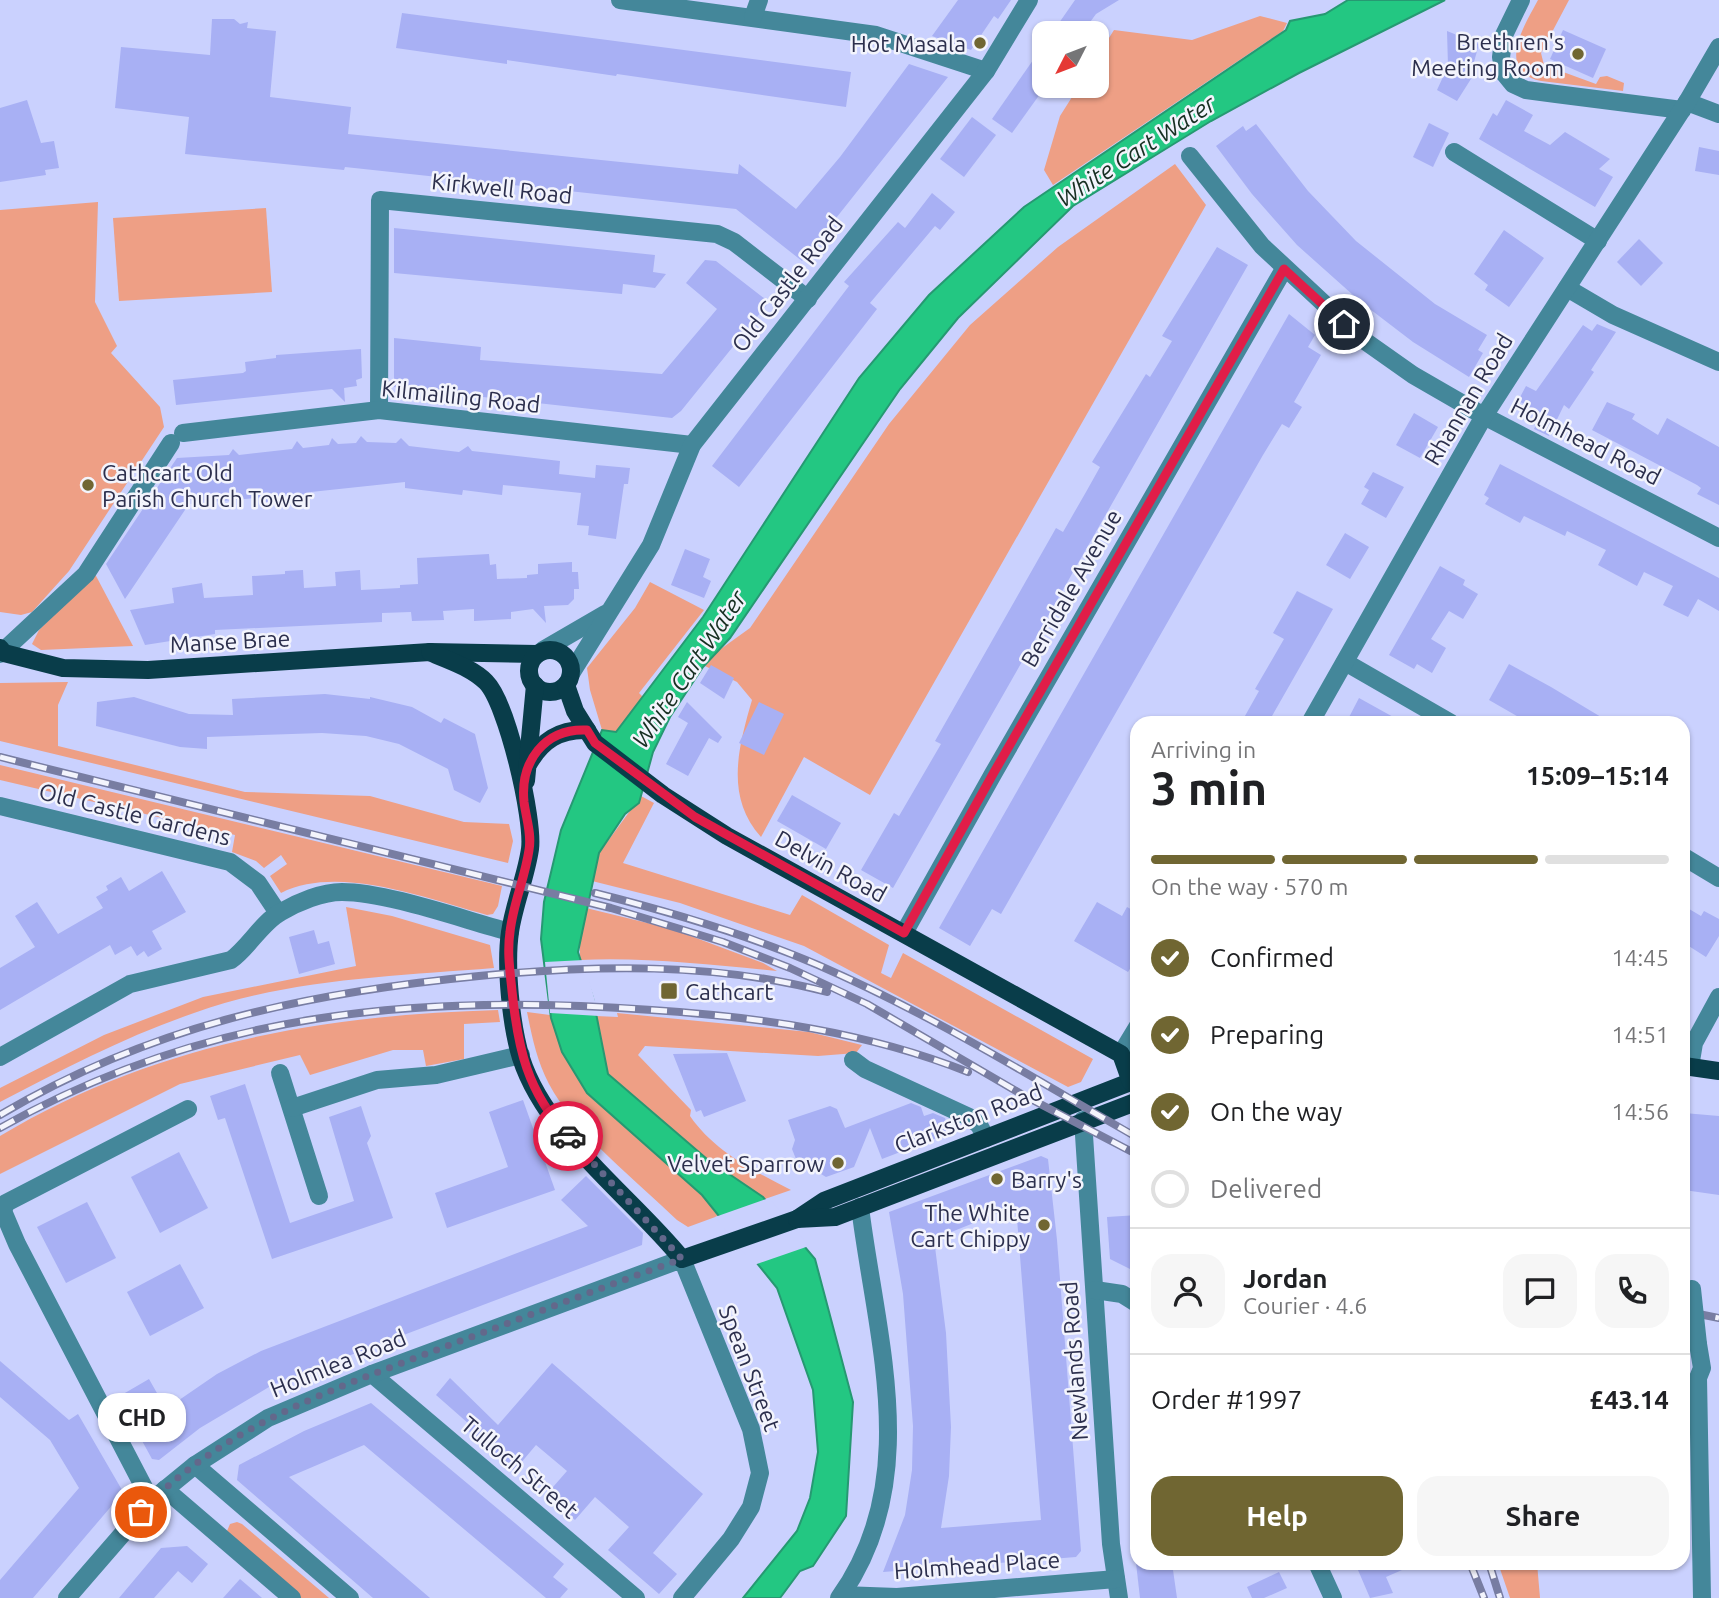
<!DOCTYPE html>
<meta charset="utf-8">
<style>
:root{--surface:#fff;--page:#f6f6f6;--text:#202124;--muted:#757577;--line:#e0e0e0;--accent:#706632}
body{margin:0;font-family:Ubuntu,sans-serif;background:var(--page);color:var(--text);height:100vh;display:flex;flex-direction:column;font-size:26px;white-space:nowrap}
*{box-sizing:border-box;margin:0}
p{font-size:23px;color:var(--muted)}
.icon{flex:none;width:38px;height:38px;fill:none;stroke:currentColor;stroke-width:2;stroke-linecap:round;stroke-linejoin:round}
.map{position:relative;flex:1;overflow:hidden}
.details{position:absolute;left:1130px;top:716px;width:560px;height:854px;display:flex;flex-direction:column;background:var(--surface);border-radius:21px;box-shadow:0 2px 5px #0004}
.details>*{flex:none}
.needle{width:46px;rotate:228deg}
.fabs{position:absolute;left:1032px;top:21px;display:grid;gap:14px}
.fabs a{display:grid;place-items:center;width:77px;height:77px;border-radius:14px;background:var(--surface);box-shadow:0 2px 5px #0004;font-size:35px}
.pin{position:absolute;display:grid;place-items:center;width:60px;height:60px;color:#fff;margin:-30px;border:4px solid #fff;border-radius:50%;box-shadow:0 2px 7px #0007}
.courier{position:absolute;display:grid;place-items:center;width:70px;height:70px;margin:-35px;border:5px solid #e11d48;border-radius:50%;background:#fff;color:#222;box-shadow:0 2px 9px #0007}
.bubble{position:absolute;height:49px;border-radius:21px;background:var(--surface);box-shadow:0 2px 5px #0004;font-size:23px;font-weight:700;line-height:49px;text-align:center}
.headline em{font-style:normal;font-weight:700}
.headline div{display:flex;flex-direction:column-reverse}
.headline{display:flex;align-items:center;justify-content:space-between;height:119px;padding:0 21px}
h1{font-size:46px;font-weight:700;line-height:52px}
.bar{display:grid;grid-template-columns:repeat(4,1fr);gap:10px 7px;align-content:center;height:84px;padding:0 21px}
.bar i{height:9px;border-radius:5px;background:var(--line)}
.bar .current{background:var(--accent)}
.bar p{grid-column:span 4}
.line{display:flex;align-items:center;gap:18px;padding:0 21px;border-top:2px solid var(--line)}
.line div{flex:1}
.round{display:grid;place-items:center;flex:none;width:74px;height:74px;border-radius:21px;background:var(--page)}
ol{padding:0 21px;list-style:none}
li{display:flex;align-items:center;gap:21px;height:77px}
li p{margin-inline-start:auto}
li .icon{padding:7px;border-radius:50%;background:var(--accent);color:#fff;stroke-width:4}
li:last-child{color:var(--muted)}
li i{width:38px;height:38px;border:4px solid var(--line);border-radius:50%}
.cta{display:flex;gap:14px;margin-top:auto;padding:14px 21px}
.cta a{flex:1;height:80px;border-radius:21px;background:var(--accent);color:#fff;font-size:28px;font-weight:700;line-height:80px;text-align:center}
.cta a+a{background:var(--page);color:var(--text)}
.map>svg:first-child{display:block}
.green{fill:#ee9f85}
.water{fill:#23c782;stroke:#269972;stroke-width:2}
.pier{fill:#cad1fe}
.building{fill:#a8b0f4;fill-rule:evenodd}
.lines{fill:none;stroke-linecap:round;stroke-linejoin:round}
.minor{stroke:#44879a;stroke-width:18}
.major{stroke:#093d4a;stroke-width:18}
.rail-casing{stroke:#787da2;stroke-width:8}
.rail{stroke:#f3f4fc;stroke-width:5;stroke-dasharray:16;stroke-linecap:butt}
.minor-bridge{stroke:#44879a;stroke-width:18}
.done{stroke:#63688b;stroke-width:7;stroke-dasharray:0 12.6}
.route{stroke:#e11d48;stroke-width:9}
.poi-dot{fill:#706632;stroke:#f3f4fc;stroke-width:2.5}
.labels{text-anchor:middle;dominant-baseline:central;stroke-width:5;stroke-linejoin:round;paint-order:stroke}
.poi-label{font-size:23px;fill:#2c2f4d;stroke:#f3f4fc;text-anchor:end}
.street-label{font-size:23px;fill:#2c2f4d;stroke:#f3f4fc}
.water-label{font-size:24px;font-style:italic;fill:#172f22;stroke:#f3f4fc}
</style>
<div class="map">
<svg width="1719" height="1598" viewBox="0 0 1719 1598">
<rect width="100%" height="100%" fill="#cad1fe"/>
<g class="green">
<path d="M1538,0H1569L1541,53L1544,65L1596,84L1600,77L1607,76L1624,83L1623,91L1541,81C1494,71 1526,23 1538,0Z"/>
<path d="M1260,16L1287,23L1283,31L1053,185L1044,170L1060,116L1079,86H1097V57L1114,30L1192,40Z"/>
<path d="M1175,164L1206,205L870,795L804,757L761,837C725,797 738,748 752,700L737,682L705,666L718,651L750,628L889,424L970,325L1058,247Z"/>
<path d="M98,202L95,302L117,346L111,353L160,407L164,427L69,571L32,612L21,615L0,612V210Z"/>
<path d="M266,208L272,292L119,301L113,218Z"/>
<path d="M95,574L133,646L41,650L32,644L39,630Z"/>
<path d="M650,582L704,610L639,693L643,697L615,733L602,730L590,690L587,668L635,608Z"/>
<path d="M68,682L58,705V746L245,792L370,796L464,822L509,824L513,841L508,863L0,741V683Z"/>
<path d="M0,765L502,886L498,906L493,914L487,915C427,899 339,864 281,893L270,876L287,864L281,855L264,868L256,861L232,852L235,835L0,780Z"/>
<path d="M641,796L654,803L623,863L790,915L802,895L889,945L881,973L891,978L903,953L1093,1059L1081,1082L1068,1087L804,946L680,903L592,881L599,853Z"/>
<path d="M346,907L392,916L490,945L494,968C395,976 288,979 194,1013C127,1036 63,1069 0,1102V1088L104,1035L203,997L356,966Z"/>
<path d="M586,908L672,929L763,963L777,971C711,965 646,957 580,960V931Z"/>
<path d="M498,1010L500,1022L464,1024V1059L426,1066L423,1050H393L310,1075L300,1055L180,1084L0,1174V1136C153,1044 322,1015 498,1010Z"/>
<path d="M527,1012L550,1015L562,1052L587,1093L702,1195L718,1216L688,1227L677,1220C639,1183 573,1131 549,1084C537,1061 532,1037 527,1012Z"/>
<path d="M617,1013L809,1032L862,1045L856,1053L818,1056L645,1046L638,1055L691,1110L690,1116C714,1151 754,1171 791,1190L765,1199L707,1159L608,1074L596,1016L618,1017Z"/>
<path d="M237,1522L242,1524L329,1598H301L230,1537L227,1531L230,1524Z"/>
<path d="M1498,1563H1537L1540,1598H1510Z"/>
</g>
<path class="water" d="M1348,0H1445L1299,73L1211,121L1073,206L958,318L900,389L730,638L703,667L670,717L653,752L639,803L625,814L599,853L578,952L593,998L608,1074L707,1159L763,1197L815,1259L853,1402L846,1516L813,1566L800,1571L780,1598H743L797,1531L810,1498L818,1452L813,1390L777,1288L702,1195L587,1093L562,1052L551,1018L541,939L544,902L561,830L602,730L616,732L703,617L859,378L929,295L1024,207L1286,30L1290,21L1325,14Z"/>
<g class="pier">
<path d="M584,960L599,1016L550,1013L545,962Z"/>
<path d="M769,1198L809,1246L754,1265L715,1217Z"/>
</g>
<g class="building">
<path d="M958,0H1011L998,19L994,16L971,50L932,36Z"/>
<path d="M1075,0H1119L1096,14L1082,33H1052Z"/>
<path d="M402,13L851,72L846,107L617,74L616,76L507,60V64L396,48Z"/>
<path d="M212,19H234L240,24L248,22L247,28L276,31L270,97L351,107L348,134L738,174L739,164L796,209L840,157L909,64L948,77L802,261L736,209L345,167L344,170L185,154L189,117L115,108L121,47L210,55Z"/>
<path d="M1563,30L1606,49L1593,78L1550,59Z"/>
<path d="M1447,31L1479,44L1472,69L1476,71L1457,101L1437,90L1448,66Z"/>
<path d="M1045,43V87L1012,133L992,119Z"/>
<path d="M27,100L41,143L54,141L59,168L45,170L46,175L0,182V108Z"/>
<path d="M1506,100L1533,115L1524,131L1550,145L1565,132L1610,159L1599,169L1613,177L1595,207L1479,139L1493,113L1497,116Z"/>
<path d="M972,117L996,135L964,177L940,159Z"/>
<path d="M1429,123L1449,133L1433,167L1413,157Z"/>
<path d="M1256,124L1308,191L1356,241L1435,304L1487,335L1478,350L1483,353L1469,377L1413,342L1362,303L1297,245L1252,194L1216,146L1243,126L1246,131Z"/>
<path d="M1699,147L1719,151V175L1695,171Z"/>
<path d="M932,193L955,212L940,230L935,226L870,303L877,309L739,487L712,466L849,286L844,282L898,222L905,228Z"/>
<path d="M394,228L655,255L653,272L666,274L655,288L623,284L622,294L394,273Z"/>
<path d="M1504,230L1544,258L1509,307L1485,290L1488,285L1474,274Z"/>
<path d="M1639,239L1663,263L1641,286L1617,262Z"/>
<path d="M1217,247L1248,265L893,888L861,870L894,813L899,816L941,744L935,741L1056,528L1063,532L1086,492L1100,467L1092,462L1146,374L1150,377L1172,341L1162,336Z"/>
<path d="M705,260L716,261L769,302L681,411L672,418L394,387V338L481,347L480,360L662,374L717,309L686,283Z"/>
<path d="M1289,314L1315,335L1308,347L1321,355L1294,402L1302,407L1289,428L1282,424L1263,455L1001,914L992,909L970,946L939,928Z"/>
<path d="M1597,324L1616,332L1591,370L1594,372L1569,409L1564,405L1549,436L1534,429L1542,413L1518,401L1526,386L1536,391L1583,325L1592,331Z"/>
<path d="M361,349L362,378L356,380L357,386L344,388L345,402L332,389L176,405L173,380L243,373L246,371L245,362L276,358V355Z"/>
<path d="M1607,402L1635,414L1632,419L1658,435L1667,418L1719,447V505L1697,494L1701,488L1697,485L1592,430Z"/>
<path d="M1414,413L1438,427L1420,458L1396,445Z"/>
<path d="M361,436L367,442L396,443L401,438L409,446L459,452L468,446L472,451L560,461L559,474L595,478L596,465L630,468L628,484H624L616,539L588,535L589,526L577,525L581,493L503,485L502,495L463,490L462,495L405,488V482L311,492V497L301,498L266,502V497L189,504L125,599L106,564L177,458L229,455L233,449L239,455L292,449L297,441L303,448L329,445L332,438L338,444L356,443Z"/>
<path d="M1500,464L1719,578V611L1698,599L1688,617L1663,605L1673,586L1644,572L1637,586L1598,565L1606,550L1567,531L1565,536L1524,516L1520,523L1485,504L1489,498L1484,495Z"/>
<path d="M1373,472L1404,487L1386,518L1361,504L1369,490L1364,487Z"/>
<path d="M1345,533L1369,547L1350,579L1326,565Z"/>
<path d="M685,549L710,559L703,577L711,581L704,598L671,585Z"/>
<path d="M489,554L490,565L496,564L497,579L527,578V575L538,574V564L572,562V572H578L579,589H574V599L568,605L544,606L546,623L533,609L511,612V619L474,621V609L443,611L444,620L412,621L411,612L382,613V622L215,630V634L145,645L130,610L174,603L172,588L202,583L204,598L253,595L252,576L285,574V571L303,570L304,588L336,586L335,572L360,570L361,590L400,588V585L418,584L417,558Z"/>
<path d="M1440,566L1465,580L1463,585L1478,594L1463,619L1449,611L1431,639L1446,648L1432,673L1417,664L1414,669L1389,655Z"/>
<path d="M1297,591L1333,609L1268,723H1241L1259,691L1255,689L1284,639L1273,633Z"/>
<path d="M1509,664L1551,687L1611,723H1529L1489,700Z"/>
<path d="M711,665L734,678L724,699L700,683Z"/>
<path d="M325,694L370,699V697L412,707L441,723L444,718L475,734L488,788L480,803L454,790L448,769L399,744L366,736L322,733L207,737V749L180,747L96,726L97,702L134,697L189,714L233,715L232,699Z"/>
<path d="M1359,698L1404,723H1346Z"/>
<path d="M687,702L722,737L718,743L709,738L688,776L666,764L688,723L678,717Z"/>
<path d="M759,702L784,714L764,755L739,743Z"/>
<path d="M792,795L841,823L826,849L777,821Z"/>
<path d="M162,871L186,912L152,931L162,949L148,957L144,951L137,956L131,946L115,955L110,945L0,1010V968L35,947L15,916L37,902L58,934L103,908L96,897L108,890L106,886L121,877L129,891Z"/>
<path d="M1097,902L1122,916L1127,907L1138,913V956L1128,972L1074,941Z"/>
<path d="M1684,906L1701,916L1704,911L1719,919V936L1706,957L1684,943Z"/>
<path d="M314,930L318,944L329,941L335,964L299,974L289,937Z"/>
<path d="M727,1053L746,1101L704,1117L701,1110L696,1112L673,1054Z"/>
<path d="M245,1084L290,1223L354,1201L329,1117L361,1106L371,1136L367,1143L393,1218L272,1259L225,1118L218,1120L210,1096Z"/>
<path d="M523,1100L555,1190L447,1228L435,1193L508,1167L489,1112Z"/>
<path d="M911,1103L921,1107L924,1116L933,1113L945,1118L950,1133L882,1159L870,1128L854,1167L826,1177L796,1159L792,1149L795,1140L788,1120L830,1106L837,1109L845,1128Z"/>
<path d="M1684,1113L1719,1116V1195L1684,1190Z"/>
<path d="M179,1152L208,1208L160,1233L131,1177Z"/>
<path d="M1041,1156L1048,1159L1057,1240L1081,1551L1076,1557L883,1572L905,1515L912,1470L913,1426L903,1294L889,1212ZM1016,1206L1041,1520L941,1528L949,1476L951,1427L946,1333L934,1239Z"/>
<path d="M586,1176L643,1233L642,1245L274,1384L200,1428L159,1460L152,1459L118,1397L149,1379L166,1409L217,1374L261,1351L588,1226L561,1200Z"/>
<path d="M87,1202L116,1258L66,1283L37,1227Z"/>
<path d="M1138,1215V1273L1110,1259L1107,1217Z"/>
<path d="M180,1264L204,1308L150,1336L127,1292Z"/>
<path d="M0,1361L69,1420L78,1414L122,1490L120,1496L33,1598H0V1580L79,1488L50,1440L0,1397Z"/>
<path d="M552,1363L703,1494L653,1553L677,1574L659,1594L608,1550L629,1527L595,1497L575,1520L546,1495L567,1471L536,1445L514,1471L465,1428L469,1424L436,1395L450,1378L498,1425Z"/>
<path d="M371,1403L564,1564L553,1577L568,1589L560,1598H546L364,1445L289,1477L430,1598H373L237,1480L239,1465L304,1431Z"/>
<path d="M187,1546L208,1564L192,1583L178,1571L154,1598H119L161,1548Z"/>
<path d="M1136,1563H1172L1177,1598H1140Z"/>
<path d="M1355,1563H1418L1386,1577L1393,1593L1370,1598Z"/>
<path d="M1279,1572L1287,1588L1264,1598H1252L1247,1587Z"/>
<path d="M240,1579L262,1598H223Z"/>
</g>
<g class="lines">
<g class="minor">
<path d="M620,0L876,35L986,71"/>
<path d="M1521,0L1504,35L1501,57L1504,73L1513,84L1526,90L1556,94L1682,110"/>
<path d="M753,17L759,0"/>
<path d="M1687,102L1719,114"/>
<path d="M1454,152L1598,241"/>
<path d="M1190,156L1262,246L1362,339L1413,375L1484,416L1719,538"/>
<path d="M1567,288L1613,315L1719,362"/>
<path d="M379,410L380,200L717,234L734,242L808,299"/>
<path d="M183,433L379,410L692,445"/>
<path d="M543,650L605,614"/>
<path d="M0,654L86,574L171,443"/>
<path d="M1345,662L1451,723"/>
<path d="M572,672L651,545L692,445L986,71L1029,0"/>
<path d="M1310,723L1484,416L1687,102L1719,47"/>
<path d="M0,806L230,862L258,883L278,913"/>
<path d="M1684,857L1719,878"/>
<path d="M904,933L993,774L1284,269"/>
<path d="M1121,1054L1138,1026"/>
<path d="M0,1057L130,984L231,960C249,947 262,922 281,912C298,902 322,892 342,892C387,892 464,920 510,932"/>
<path d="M853,1060L865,1069L969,1117L979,1125L986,1138"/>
<path d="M1690,1067L1694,1043L1719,997"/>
<path d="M280,1073L319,1196"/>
<path d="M292,1108L377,1080L436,1075L521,1055"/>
<path d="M1083,1120L1111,1544L1119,1598"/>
<path d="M1095,1290L1122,1294L1138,1304"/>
<path d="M1698,1344L1702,1368L1698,1378L1702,1598"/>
<path d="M372,1374L636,1598"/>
<path d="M195,1465L350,1598"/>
<path d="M165,1489L292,1598"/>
<path d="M151,1501L17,1244L3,1211L6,1203L188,1109"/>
<path d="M1317,1563L1333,1598"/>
<path d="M842,1595L897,1597L1116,1579"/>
<path d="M67,1598L151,1501L195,1465L268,1418L372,1374L682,1259L751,1429L760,1473L751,1507L731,1539L682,1598"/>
<path d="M839,1598C924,1480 876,1337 860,1207"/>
</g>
<g class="major">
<path d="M0,648L4,653L63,668L148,670L430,652L537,654"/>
<circle cx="550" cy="671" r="21"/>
<path d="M430,652C449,661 471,667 486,682C507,703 534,819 530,849C526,877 514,904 510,932C505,966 511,1025 521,1058C546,1136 631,1196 682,1259L797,1219L824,1201L1138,1079"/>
<path d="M566,685L575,711L595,743L663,795L727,836L1121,1054L1131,1082"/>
<path d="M529,763C542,741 559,729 587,730"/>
<path d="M526,781L535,685"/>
<path d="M1684,1066L1719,1071"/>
<path d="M797,1219L835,1217L1138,1101"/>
</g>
<g class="rail-casing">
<g id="rail">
<path d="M0,757L611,908L723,942L790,968L867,1004L1023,1095L1138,1155"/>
<path d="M595,893C671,912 746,934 818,965C929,1013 1033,1078 1138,1138"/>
<path d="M0,1115C152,1025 306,993 479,976C596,965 713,962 827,992"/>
<path d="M0,1128C209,1011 418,993 652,1010C759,1017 867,1032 968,1072"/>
<path d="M1684,1311L1719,1318"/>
<path d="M1470,1563L1484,1598"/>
<path d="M1489,1563L1500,1598"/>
</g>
</g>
<use href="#rail" class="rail"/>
<path class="minor-bridge" d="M1692,1289L1698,1344"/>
</g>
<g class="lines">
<path class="done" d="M141,1512C223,1425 339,1387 447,1346C525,1317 603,1287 682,1259L568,1136"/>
<path class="route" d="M568,1136C527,1091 518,1049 512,991C510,971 507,952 510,932C513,904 525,878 529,850C532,834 526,818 524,802C520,762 544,728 587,730L595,743L695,817L904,933L993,774L1284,269L1344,324"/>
</g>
<g class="poi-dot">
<circle cx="980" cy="43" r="7"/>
<circle cx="1578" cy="54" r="7"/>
<circle cx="88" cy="485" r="7"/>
<rect x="660" y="982" width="18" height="18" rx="3.5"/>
<circle cx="838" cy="1163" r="7"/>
<circle cx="997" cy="1179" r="7"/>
<circle cx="1044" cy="1225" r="7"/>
</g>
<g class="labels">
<g class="poi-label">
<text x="1564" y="41">Brethren's<tspan x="1564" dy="26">Meeting Room</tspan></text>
<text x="966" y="43">Hot Masala</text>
<text x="102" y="472" text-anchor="start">Cathcart Old<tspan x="102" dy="26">Parish Church Tower</tspan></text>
<text x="685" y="991" text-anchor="start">Cathcart</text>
<text x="824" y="1163">Velvet Sparrow</text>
<text x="1011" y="1179" text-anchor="start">Barry's</text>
<text x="1030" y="1212">The White<tspan x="1030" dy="26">Cart Chippy</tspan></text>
</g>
<g class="street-label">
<text transform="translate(502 188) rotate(6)">Kirkwell Road</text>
<text transform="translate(787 284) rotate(-52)">Old Castle Road</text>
<text transform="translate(461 396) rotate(6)">Kilmailing Road</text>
<text transform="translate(1468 399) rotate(-59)">Rhannan Road</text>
<text transform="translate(1586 441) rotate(27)">Holmhead Road</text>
<text transform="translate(1071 588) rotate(-60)">Berridale Avenue</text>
<text transform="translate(230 641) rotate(-3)">Manse Brae</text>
<text transform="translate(135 814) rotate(14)">Old Castle Gardens</text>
<text transform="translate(831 866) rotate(29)">Delvin Road</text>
<text transform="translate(968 1118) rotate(-21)">Clarkston Road</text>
<text transform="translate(1074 1361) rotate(-94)">Newlands Road</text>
<text transform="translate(338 1363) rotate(-22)">Holmlea Road</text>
<text transform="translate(750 1368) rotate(69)">Spean Street</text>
<text transform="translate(520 1467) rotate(40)">Tulloch Street</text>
<text transform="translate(977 1565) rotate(-4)">Holmhead Place</text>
</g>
<g class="water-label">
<text transform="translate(1136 151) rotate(-33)">White Cart Water</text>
<text transform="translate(689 669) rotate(-56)">White Cart Water</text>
</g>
</g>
</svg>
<div class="fabs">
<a><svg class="needle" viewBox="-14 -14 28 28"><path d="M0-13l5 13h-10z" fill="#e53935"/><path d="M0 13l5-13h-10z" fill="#757577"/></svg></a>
</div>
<div class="pin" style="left:141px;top:1512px;background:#ea580c"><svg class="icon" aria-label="bag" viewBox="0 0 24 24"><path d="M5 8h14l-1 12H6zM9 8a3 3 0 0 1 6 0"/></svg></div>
<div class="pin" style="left:1344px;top:324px;background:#1f2937"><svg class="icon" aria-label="home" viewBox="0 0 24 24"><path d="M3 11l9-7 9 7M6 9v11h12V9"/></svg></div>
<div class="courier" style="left:568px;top:1136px"><svg class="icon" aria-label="car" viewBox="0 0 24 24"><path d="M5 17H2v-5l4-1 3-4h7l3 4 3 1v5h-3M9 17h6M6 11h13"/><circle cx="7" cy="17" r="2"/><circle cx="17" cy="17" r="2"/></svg></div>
<div class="bubble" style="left:98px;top:1393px;width:88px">CHD</div>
<section class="details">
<div class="headline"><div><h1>3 min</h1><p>Arriving in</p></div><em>15:09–15:14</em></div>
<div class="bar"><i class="current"></i><i class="current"></i><i class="current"></i><i></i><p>On the way · 570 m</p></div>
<ol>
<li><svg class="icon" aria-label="check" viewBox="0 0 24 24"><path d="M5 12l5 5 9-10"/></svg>Confirmed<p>14:45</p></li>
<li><svg class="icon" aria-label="check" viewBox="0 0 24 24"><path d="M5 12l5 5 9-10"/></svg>Preparing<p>14:51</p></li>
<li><svg class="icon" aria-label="check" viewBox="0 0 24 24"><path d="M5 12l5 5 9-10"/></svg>On the way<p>14:56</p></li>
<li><i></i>Delivered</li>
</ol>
<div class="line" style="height:126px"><a class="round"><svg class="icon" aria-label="person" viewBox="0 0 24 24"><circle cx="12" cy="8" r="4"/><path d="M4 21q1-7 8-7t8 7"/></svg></a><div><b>Jordan</b><p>Courier · 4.6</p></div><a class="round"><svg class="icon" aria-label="chat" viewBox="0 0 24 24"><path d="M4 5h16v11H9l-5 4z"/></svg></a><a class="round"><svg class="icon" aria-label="phone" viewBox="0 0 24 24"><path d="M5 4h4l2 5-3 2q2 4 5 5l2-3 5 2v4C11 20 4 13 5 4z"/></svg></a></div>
<div class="line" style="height:91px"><div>Order #1997</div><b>£43.14</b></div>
<div class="cta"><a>Help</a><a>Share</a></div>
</section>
</div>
